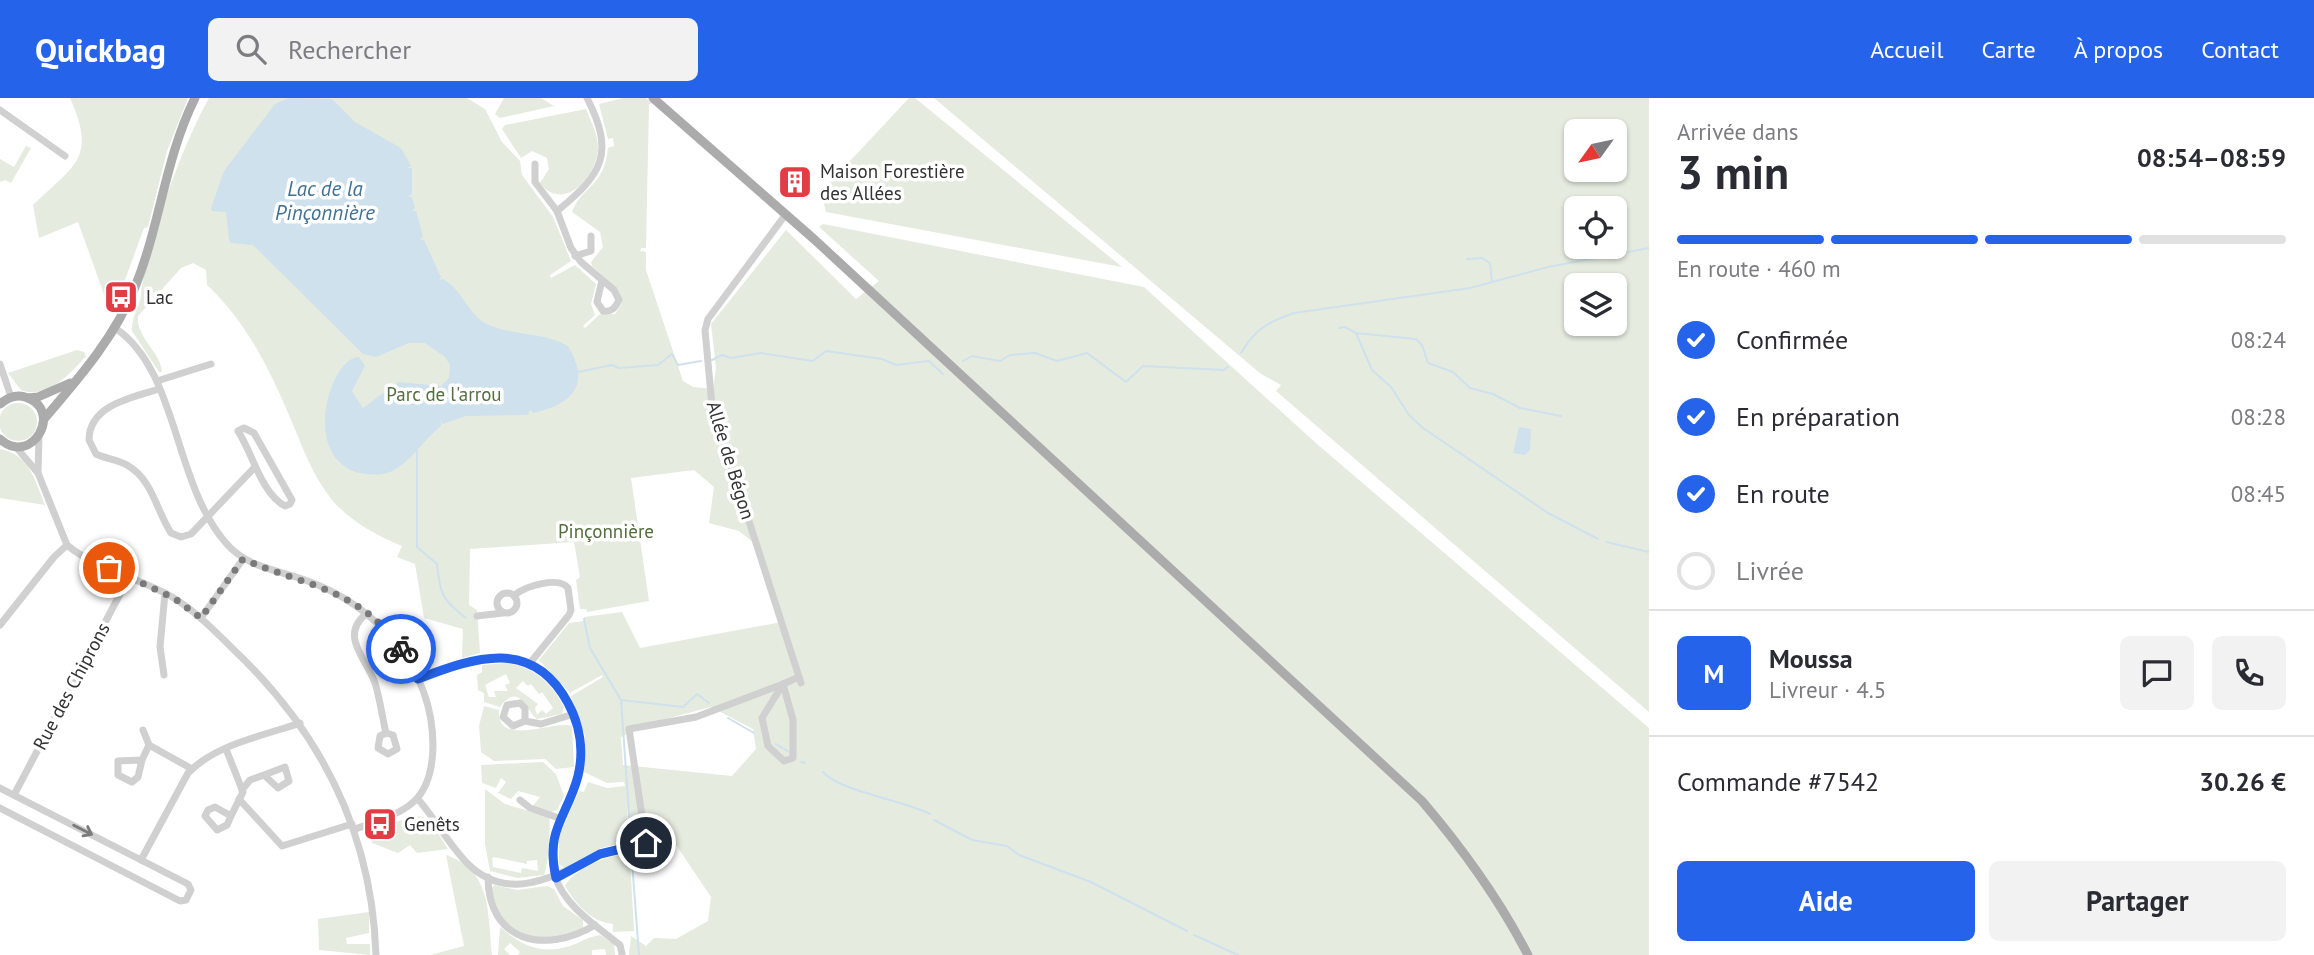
<!DOCTYPE html>
<html lang="fr">
<meta charset="utf-8">
<style>
:root{--surface:#fff;--page:#f2f2f3;--text:#2b2b33;--muted:#7c7c81;--line:#e1e1e2;--accent:#2563eb}
body{margin:0;font-family:"PT Sans",sans-serif;background:var(--page);color:var(--text);height:100vh;display:flex;flex-direction:column;font-size:26px;white-space:nowrap}
*{box-sizing:border-box;margin:0}
p{font-size:23px;color:var(--muted)}
.icon{flex:none;width:38px;height:38px;fill:none;stroke:currentColor;stroke-width:2;stroke-linecap:round;stroke-linejoin:round}
.map{position:relative;flex:1;overflow:hidden}
.side{display:flex;flex-direction:column;background:var(--surface);width:665px}
.side>*{flex:none}
.needle{width:46px;rotate:237deg}
.buttons{position:absolute;left:1564px;top:21px;display:grid;gap:14px}
.buttons a{display:grid;place-items:center;width:63px;height:63px;border-radius:10px;background:var(--surface);box-shadow:0 2px 5px #0004;font-size:35px}
.pin{position:absolute;display:grid;place-items:center;width:60px;height:60px;color:#fff;margin:-30px;border:4px solid #fff;border-radius:50%;box-shadow:0 2px 7px #0007}
.courier{position:absolute;display:grid;place-items:center;width:70px;height:70px;margin:-35px;border:5px solid #2563eb;border-radius:50%;background:#fff;color:#222;box-shadow:0 2px 9px #0007}
.headline em{font-style:normal;font-weight:800}
.headline div{display:flex;flex-direction:column-reverse}
.headline{display:flex;align-items:center;justify-content:space-between;height:119px;padding:0 28px}
h1{font-size:46px;font-weight:800;line-height:52px}
.bar{display:grid;grid-template-columns:repeat(4,1fr);gap:10px 7px;align-content:center;height:84px;padding:0 28px}
.bar i{height:9px;border-radius:5px;background:var(--line)}
.bar .active{background:var(--accent)}
.bar p{grid-column:span 4}
.line{display:flex;align-items:center;gap:18px;padding:0 28px;border-top:2px solid var(--line)}
.line div{flex:1}
.round{display:grid;place-items:center;flex:none;width:74px;height:74px;border-radius:10px;background:var(--page)}
ol{padding:0 28px;list-style:none}
li{display:flex;align-items:center;gap:21px;height:77px}
li p{margin-inline-start:auto}
li .icon{padding:7px;border-radius:50%;background:var(--accent);color:#fff;stroke-width:4}
li:last-child{color:var(--muted)}
li i{width:38px;height:38px;border:4px solid var(--line);border-radius:50%}
.action{display:flex;gap:14px;margin-top:auto;padding:14px 28px}
.action a{flex:1;height:80px;border-radius:10px;background:var(--accent);color:#fff;font-size:28px;font-weight:800;line-height:80px;text-align:center}
.action a+a{background:var(--page);color:var(--text)}
header{display:flex;align-items:center;gap:42px;box-sizing:border-box;height:98px;padding:0 35px;background:var(--accent);color:#fff}
header strong{font-size:33px}
nav{display:flex;gap:38px;margin-inline-start:auto;font-size:24px}
.search{width:490px;height:63px;background:var(--page);display:flex;align-items:center;gap:18px;box-sizing:border-box;padding:0 24px;border-radius:10px;color:var(--muted);font-size:26px}
main{display:flex;flex:1;min-height:0}
.map>svg:first-child{display:block}
.green{fill:#e5ebdf;fill-rule:evenodd}
.water{fill:#cfe1ed}
.lines{fill:none;stroke-linecap:round;stroke-linejoin:round}
.stream{stroke:#cfe1ed;stroke-width:2}
.minor{stroke:#d0d0d0;stroke-width:7}
.major{stroke:#ababab;stroke-width:9}
.oneway{stroke:#7a7a7a}
.done{stroke:#7a7a7a;stroke-width:7;stroke-dasharray:0 12.6}
.route{stroke:#2563eb;stroke-width:9}
.labels{text-anchor:middle;dominant-baseline:central;stroke-width:7;stroke-linejoin:round;paint-order:stroke}
.poi-label{font-size:19px;fill:#333;stroke:#fff;text-anchor:start}
.park-label{font-size:19px;fill:#546e40;stroke:#fff}
.street-label{font-size:19px;fill:#333;stroke:#fff}
.water-label{font-size:21px;font-style:italic;fill:#417294;stroke:#fff}
</style>
<header>
<strong>Quickbag</strong>
<div class="search"><svg class="icon" aria-label="search" viewBox="0 0 24 24"><circle cx="10" cy="10" r="6"/><path d="M15 15l6 6"/></svg>Rechercher</div>
<nav><a>Accueil</a><a>Carte</a><a>À propos</a><a>Contact</a></nav>
</header>
<main>
<div class="map">
<svg width="1649" height="857" viewBox="0 0 1649 857">
<rect width="100%" height="100%" fill="#fff"/>
<g class="green">
<path d="M70,0H188L167,53L148,129L144,130L114,212L109,210L78,124L39,140L33,107C75,67 97,60 70,0Z"/>
<path d="M209,0H467L485,11L502,44L520,63L522,77L553,119L571,163L550,177L551,180L575,167L596,186L591,206L595,217L583,228L585,230L600,216H615L622,205L617,191L592,168L591,164L603,149L600,134L572,114C582,87 604,90 608,50L614,48L613,40L608,41L599,6L623,0H646L652,6H649L646,150H641L640,153L646,154V172L683,283L693,289L713,291L716,270L711,226L786,132L856,201L879,183L819,129L823,126L1144,189L1317,346L1649,630V857H629L631,838L646,848L654,840L676,841L708,823L711,799L668,735L630,733L627,708L629,744L601,750L565,770L559,766V738L579,693L584,694L588,684L607,690L625,688L624,684L607,685L584,674L585,638L571,598L603,579L602,577L570,595L539,562L569,525L584,523V519L622,514L640,550L782,524L758,448L739,433L709,425L714,389L694,372L631,380L649,503L587,514L586,511H580L576,482L580,479L574,444L470,451L469,507L477,512L480,555L462,560L463,531L424,520L415,466L397,459L402,448C377,438 350,423 332,402C311,376 302,347 289,317C269,270 245,222 207,187L206,172L193,165L181,170L138,218C136,240 161,254 162,274H159L132,233C131,219 140,209 141,197C146,146 183,46 209,0ZM711,609L753,631L756,651L732,678L623,667L621,639L654,624Z"/>
<path d="M504,0H541L554,8L500,20L495,16Z"/>
<path d="M909,0H915L1122,169L826,114L821,94Z"/>
<path d="M934,0H1649V614L1276,293L1281,287L1261,276ZM1577,33H1615V72H1577ZM1577,110H1615V149H1577ZM1577,187H1615V226H1577Z"/>
<path d="M586,11C591,25 599,37 598,53C595,80 563,115 540,85L549,71L547,60L532,53L521,60L502,31L505,27Z"/>
<path d="M26,48L31,50L11,85L5,82L0,84V61L14,69Z"/>
<path d="M77,252L84,254L86,258C71,275 47,302 21,292L8,275Z"/>
<circle cx="18" cy="324" r="19"/>
<path d="M0,351C29,356 35,382 45,407L0,400Z"/>
<path d="M507,565C534,569 552,585 564,609L562,616L537,621C526,612 519,583 500,609L484,604V595L478,592L477,577L482,574V567ZM506,576L510,585L505,587L508,593H494L496,599H489L485,587ZM523,583L528,588L531,586L539,596L542,594L553,610L546,616L542,612L537,617L535,610L538,606L516,590Z"/>
<path d="M484,608L499,612C497,651 555,621 572,628L574,669L556,671L545,661L494,663L481,654L479,628Z"/>
<path d="M543,664L556,676L564,698L557,712L551,714L533,708L540,699L518,693L511,701L498,695L506,684L501,680L496,690L482,685L481,667Z"/>
<path d="M485,691L505,706L549,719C551,724 548,772 544,777L517,780L490,773L485,746ZM494,759L527,766V763L537,762L538,773L522,770L521,775L493,769L492,760Z"/>
<path d="M415,717L429,721L448,751L417,755L410,747L398,755L372,745L370,734Z"/>
<path d="M446,757C492,772 488,817 492,857H430L464,848Z"/>
<path d="M620,757L621,762H630L634,833L613,834V826C592,825 575,805 565,788C572,773 604,759 620,757Z"/>
<path d="M494,787L517,792L547,788L554,791L563,808L583,822V833C555,854 519,848 499,819C495,812 493,799 491,791Z"/>
<path d="M369,814V838V835L346,840L347,846H370V857L319,852L318,821Z"/>
<path d="M500,829C522,848 540,857 570,848C581,844 588,839 600,837L614,846L615,857H606L605,851L592,852V857H518L520,854L510,845L504,851L510,857H498Z"/>
</g>
<g class="water">
<path d="M289,0L332,1L355,24L401,50L411,68L407,70H412V96L408,98L412,99L415,110L412,113H416L423,138L420,142H424L441,179L439,182L443,181C464,193 468,218 489,227C514,238 544,234 568,248C591,286 573,306 534,315L530,312L528,317L466,318L443,326L441,323V328C423,342 411,365 390,374C379,378 363,377 353,373C302,352 331,259 359,259L365,268L352,293L363,310L398,284L441,288L449,280L450,267L445,259L425,245H409L376,259L363,256L253,147L231,145L229,142L226,114L212,113L211,110L224,73L275,6Z"/>
<path d="M1519,329L1531,331L1530,352L1525,357L1513,355Z"/>
</g>
<g class="lines">
<g class="stream">
<path d="M1467,161L1482,160L1490,165L1492,184"/>
<path d="M1339,230L1345,229L1356,235L1416,241L1422,247L1428,265L1453,274L1470,290L1493,296L1520,310L1561,318"/>
<path d="M1356,235L1372,272L1391,289L1409,317L1423,330L1548,415L1598,441"/>
<path d="M1241,255C1255,231 1268,224 1294,215L1470,190L1548,169L1649,150"/>
<path d="M712,262L722,257L731,260L761,255L813,263L826,253L882,261L896,267L929,263L943,276"/>
<path d="M963,263L972,258L1000,263L1010,257L1035,255L1057,263L1087,255L1126,284L1143,268L1224,272L1228,269"/>
<path d="M578,274L612,267L619,270L658,267L672,256L678,267L701,263"/>
<path d="M417,353V449L437,466C440,496 442,502 466,520"/>
<path d="M1606,444L1649,454"/>
<path d="M584,521L590,550L621,602L631,744"/>
<path d="M621,602L683,609L697,596L709,605"/>
<path d="M728,620L754,635"/>
<path d="M776,646L789,654"/>
<path d="M801,664L805,665"/>
<path d="M823,674C841,694 904,702 930,716"/>
<path d="M934,722L972,742L1007,748L1019,757L1091,784L1187,833"/>
<path d="M631,750L639,857"/>
<path d="M1194,837L1238,857"/>
</g>
<g class="minor">
<path d="M0,12L65,58"/>
<path d="M535,66V84L557,113L571,150L581,164L614,192L619,202C615,210 612,214 603,213L597,204L602,182"/>
<path d="M557,113C603,76 615,55 587,0"/>
<path d="M786,116L708,221L705,232L712,308L801,585"/>
<path d="M575,158L591,153V138"/>
<path d="M115,230C178,272 173,383 225,444C247,470 275,471 305,482C376,507 433,570 433,648C432,707 404,714 355,731"/>
<path d="M0,266L11,299"/>
<path d="M157,283L211,266"/>
<path d="M159,291C133,299 89,307 89,342L96,356C106,361 117,361 127,367C153,382 156,412 171,435L181,439L191,436L254,370"/>
<path d="M244,330L254,335L292,402L290,406L285,408C261,395 252,354 238,333Z"/>
<path d="M16,349L38,375L67,447C98,473 143,480 177,502C198,516 215,533 233,551C321,634 372,735 376,857"/>
<path d="M38,374L39,338"/>
<circle cx="507" cy="505" r="10"/>
<path d="M515,497C525,488 559,478 568,490L571,512L569,517L530,565"/>
<path d="M367,515C338,538 367,561 375,585C380,601 382,618 386,635L380,638L378,650L388,656L397,651L393,637L386,635"/>
<path d="M477,518L503,515"/>
<path d="M201,520L243,461"/>
<path d="M0,527L54,459L67,447"/>
<path d="M164,577L160,549L165,495"/>
<path d="M418,581C474,559 533,539 568,604C580,627 584,652 578,677C570,713 543,738 555,778C565,809 597,828 620,847L622,856"/>
<path d="M783,586L762,620L768,648L784,663L793,660V622L783,586L799,579"/>
<path d="M525,623V610L520,605L507,607L503,619L513,628L525,623L541,626L574,616"/>
<path d="M143,632L149,647"/>
<path d="M226,651L243,694L231,718L215,709L208,712L205,718L217,732L227,727L231,718"/>
<path d="M142,662L138,679L132,684L118,677V663L142,662L149,647L192,671"/>
<path d="M0,690L188,786L191,792L186,802L180,803L0,710"/>
<path d="M242,692L250,682L264,677L278,690L289,683L285,669L264,677"/>
<path d="M14,697L129,479"/>
<path d="M239,701L282,748L352,726"/>
<path d="M418,701C436,722 449,747 468,766C510,807 558,776 599,757C613,750 631,748 646,745L629,631L696,619L783,586"/>
<path d="M520,702L530,710L559,720"/>
<path d="M141,762L188,675C216,646 263,638 300,625"/>
<path d="M488,779C488,844 545,857 595,827"/>
</g>
<g class="major">
<path d="M653,0L815,142L1422,703C1463,751 1499,801 1528,857"/>
<path d="M28,300L38,299L70,285"/>
<path d="M0,306C7,300 16,296 25,299C65,311 32,370 0,341"/>
<path d="M44,321C79,280 115,239 135,189C160,128 165,60 195,0"/>
</g>
</g>
<defs><path id="oneway-shaft" d="M-6 0H5M1.5-3L5.5 0L1.5 3" fill="none" stroke-width="1.6" stroke-linecap="round" stroke-linejoin="round" transform="scale(1.75)"/></defs>
<use class="oneway" href="#oneway-shaft" transform="translate(83 732) rotate(27)"/>
<g class="lines">
<path class="done" d="M109,470L174,500L201,520L243,461C305,488 359,490 401,551"/>
<path class="route" d="M401,551L418,581C475,559 533,539 568,605C580,627 584,653 578,678C567,720 545,730 556,780L600,756L646,745"/>
</g>
<defs>
<g id="building-square" transform="scale(1.75)"><rect x="-9" y="-9" width="18" height="18" rx="4" fill="#e23c44" stroke="#fff"/><path d="M-4-6H4V6H1V3H-1V6H-4ZM-2.5-4.3h1.7v1.8h-1.7ZM.8-4.3h1.7v1.8H.8ZM-2.5-1h1.7V.8h-1.7ZM.8-1h1.7V.8H.8Z" fill="#fff"/></g>
<g id="bus-square" transform="scale(1.75)"><rect x="-9" y="-9" width="18" height="18" rx="4" fill="#e23c44" stroke="#fff"/><path d="M-5-6H5V4H4V6H2V4H-2V6H-4V4H-5ZM-3.5-4V0h7V-4ZM-3.5 1.2v1.5H-2V1.2ZM2 1.2v1.5H3.5V1.2Z" fill="#fff"/></g>
</defs>
<g fill-rule="evenodd">
<use href="#building-square" x="795" y="84"/>
<use href="#bus-square" x="121" y="199"/>
<use href="#bus-square" x="380" y="726"/>
</g>
<g class="labels">
<g class="poi-label">
<text x="820" y="73">Maison Forestière<tspan x="820" dy="22">des Allées</tspan></text>
<text x="146" y="199">Lac</text>
<text x="404" y="726">Genêts</text>
</g>
<g class="park-label">
<text x="444" y="296">Parc de l'arrou</text>
<text x="606" y="433">Pinçonnière</text>
</g>
<g class="street-label">
<text transform="translate(731 362) rotate(73)">Allée de Bégon</text>
<text transform="translate(71 588) rotate(-62)">Rue des Chiprons</text>
</g>
<g class="water-label">
<text x="325" y="90">Lac de la<tspan x="325" dy="24">Pinçonnière</tspan></text>
</g>
</g>
</svg>
<div class="buttons">
<a><svg class="needle" viewBox="-14 -14 28 28"><path d="M0-13l5 13h-10z" fill="#e53935"/><path d="M0 13l5-13h-10z" fill="#7c7c81"/></svg></a>
<a><svg class="icon" aria-label="locate" viewBox="0 0 24 24"><circle cx="12" cy="12" r="6"/><path d="M12 2v4M12 18v4M2 12h4M18 12h4"/></svg></a>
<a><svg class="icon" aria-label="layers" viewBox="0 0 24 24"><path d="M12 4l9 5-9 5-9-5zM3 14l9 5 9-5"/></svg></a>
</div>
<div class="pin" style="left:109px;top:470px;background:#ea580c"><svg class="icon" aria-label="bag" viewBox="0 0 24 24"><path d="M5 8h14l-1 12H6zM9 8a3 3 0 0 1 6 0"/></svg></div>
<div class="pin" style="left:646px;top:745px;background:#1f2937"><svg class="icon" aria-label="home" viewBox="0 0 24 24"><path d="M3 11l9-7 9 7M6 9v11h12V9"/></svg></div>
<div class="courier" style="left:401px;top:551px"><svg class="icon" aria-label="bike" viewBox="0 0 24 24"><circle cx="6" cy="16" r="4"/><circle cx="18" cy="16" r="4"/><path d="M6 16l4-8h5l3 8M10 8l3 8H6M13 5h3"/></svg></div>
</div>
<section class="side">
<div class="headline"><div><h1>3 min</h1><p>Arrivée dans</p></div><em>08:54–08:59</em></div>
<div class="bar"><i class="active"></i><i class="active"></i><i class="active"></i><i></i><p>En route · 460 m</p></div>
<ol>
<li><svg class="icon" aria-label="check" viewBox="0 0 24 24"><path d="M5 12l5 5 9-10"/></svg>Confirmée<p>08:24</p></li>
<li><svg class="icon" aria-label="check" viewBox="0 0 24 24"><path d="M5 12l5 5 9-10"/></svg>En préparation<p>08:28</p></li>
<li><svg class="icon" aria-label="check" viewBox="0 0 24 24"><path d="M5 12l5 5 9-10"/></svg>En route<p>08:45</p></li>
<li><i></i>Livrée</li>
</ol>
<div class="line" style="height:126px"><b class="round" style="background:var(--accent);color:#fff">M</b><div><b>Moussa</b><p>Livreur · 4.5</p></div><a class="round"><svg class="icon" aria-label="chat" viewBox="0 0 24 24"><path d="M4 5h16v11H9l-5 4z"/></svg></a><a class="round"><svg class="icon" aria-label="phone" viewBox="0 0 24 24"><path d="M5 4h4l2 5-3 2q2 4 5 5l2-3 5 2v4C11 20 4 13 5 4z"/></svg></a></div>
<div class="line" style="height:91px"><div>Commande #7542</div><b>30.26 €</b></div>
<div class="action"><a>Aide</a><a>Partager</a></div>
</section>
</main>
